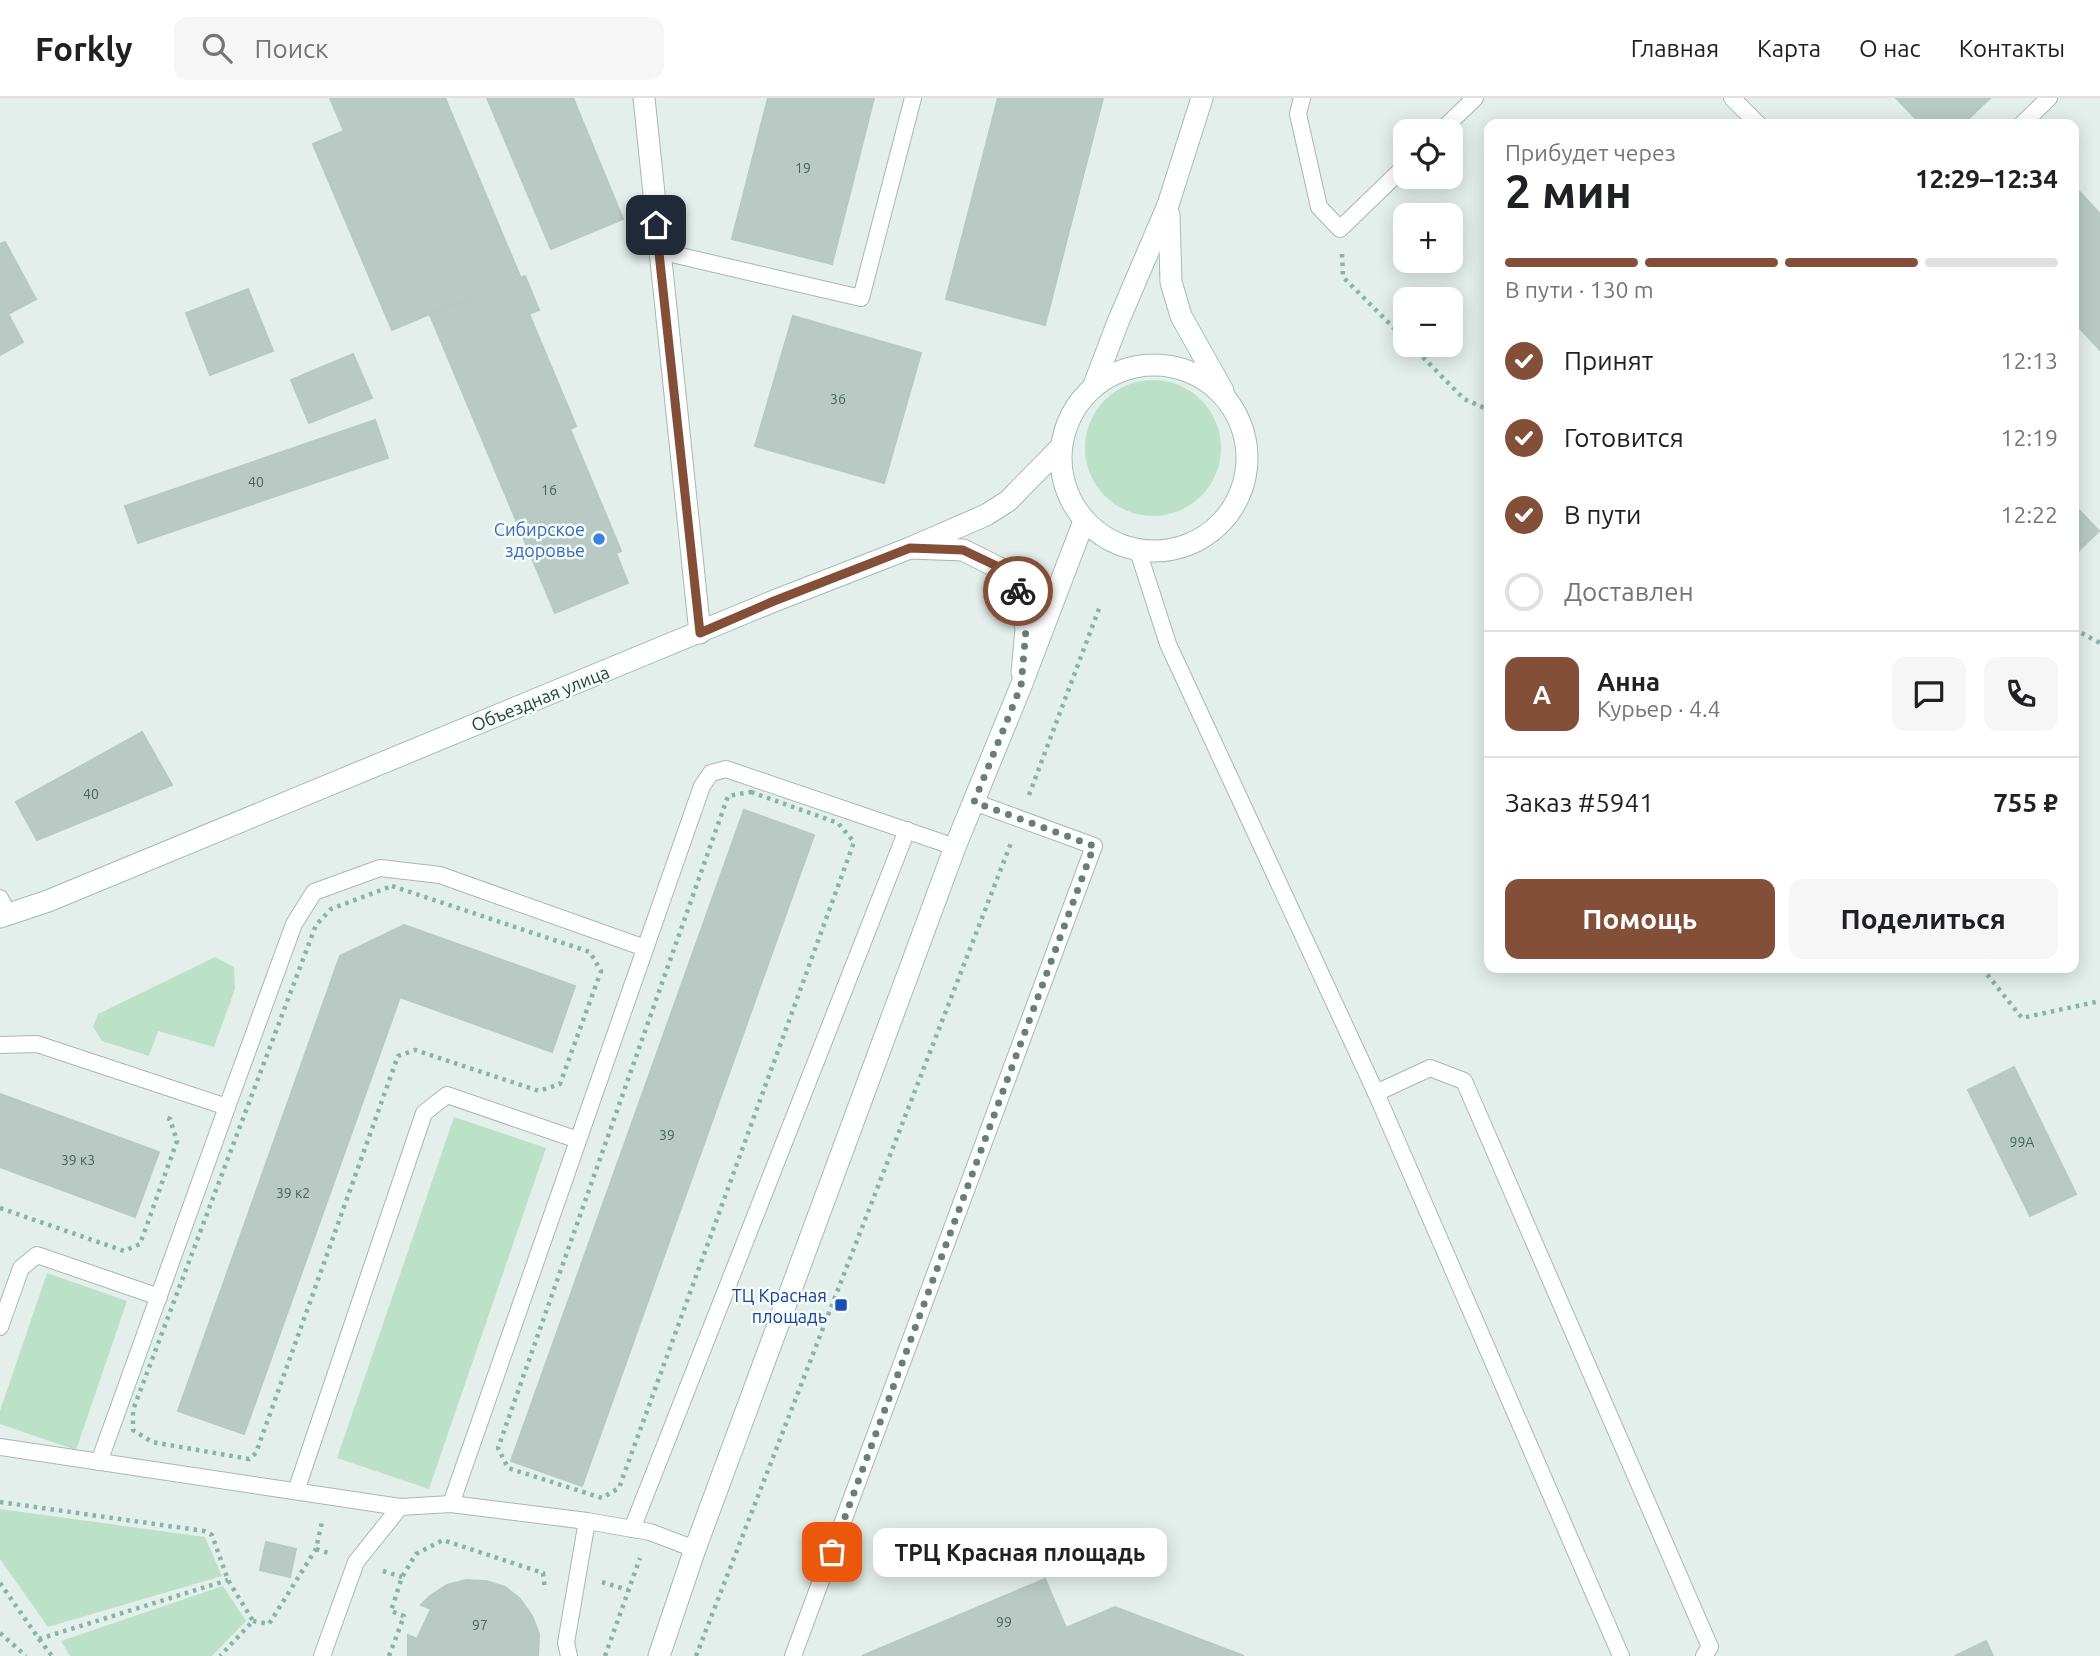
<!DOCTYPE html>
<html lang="ru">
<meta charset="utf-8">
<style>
:root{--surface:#fff;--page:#f6f6f6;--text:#202124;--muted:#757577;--line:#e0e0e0;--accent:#844f39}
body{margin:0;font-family:Ubuntu,sans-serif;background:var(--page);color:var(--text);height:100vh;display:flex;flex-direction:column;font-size:26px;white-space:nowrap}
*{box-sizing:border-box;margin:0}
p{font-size:23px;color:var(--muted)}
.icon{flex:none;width:38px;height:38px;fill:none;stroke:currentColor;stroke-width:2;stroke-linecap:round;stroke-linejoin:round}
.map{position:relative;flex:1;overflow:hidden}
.details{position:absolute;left:1484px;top:21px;width:595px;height:854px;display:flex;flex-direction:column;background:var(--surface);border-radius:14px;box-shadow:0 4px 18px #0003}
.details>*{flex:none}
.fabs{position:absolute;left:1393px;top:21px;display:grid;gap:14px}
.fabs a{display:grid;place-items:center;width:70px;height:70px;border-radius:14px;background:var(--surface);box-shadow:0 4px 18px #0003;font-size:35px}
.pin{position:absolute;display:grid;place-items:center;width:60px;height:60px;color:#fff;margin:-30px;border-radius:14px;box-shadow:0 4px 10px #0006}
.courier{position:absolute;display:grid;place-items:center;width:70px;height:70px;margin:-35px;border:5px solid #844f39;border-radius:50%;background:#fff;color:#222;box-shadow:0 2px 9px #0007}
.bubble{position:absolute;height:49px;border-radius:14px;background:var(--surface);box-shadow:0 4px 18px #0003;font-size:23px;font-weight:700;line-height:49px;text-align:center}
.head em{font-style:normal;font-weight:700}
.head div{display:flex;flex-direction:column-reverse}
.head{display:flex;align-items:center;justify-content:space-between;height:119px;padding:0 21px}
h1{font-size:46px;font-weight:700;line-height:52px}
.bar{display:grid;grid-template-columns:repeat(4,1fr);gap:10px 7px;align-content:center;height:84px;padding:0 21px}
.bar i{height:9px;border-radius:5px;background:var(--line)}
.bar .current{background:var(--accent)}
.bar p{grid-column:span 4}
.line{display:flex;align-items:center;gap:18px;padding:0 21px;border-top:2px solid var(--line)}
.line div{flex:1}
.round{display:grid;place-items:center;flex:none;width:74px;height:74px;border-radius:14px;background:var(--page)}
ol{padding:0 21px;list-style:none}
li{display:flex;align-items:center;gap:21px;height:77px}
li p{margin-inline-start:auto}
li .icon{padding:7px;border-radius:50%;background:var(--accent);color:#fff;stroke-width:4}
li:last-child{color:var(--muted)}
li i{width:38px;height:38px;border:4px solid var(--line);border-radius:50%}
.action{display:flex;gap:14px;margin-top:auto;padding:14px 21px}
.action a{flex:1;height:80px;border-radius:14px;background:var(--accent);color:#fff;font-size:28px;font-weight:700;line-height:80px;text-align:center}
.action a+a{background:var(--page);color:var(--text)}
header{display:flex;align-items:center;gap:42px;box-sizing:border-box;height:98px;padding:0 35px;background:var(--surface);border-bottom:2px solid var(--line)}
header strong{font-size:33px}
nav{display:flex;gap:38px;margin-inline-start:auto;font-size:24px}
.search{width:490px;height:63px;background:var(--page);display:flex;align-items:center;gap:18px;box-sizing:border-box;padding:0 24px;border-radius:14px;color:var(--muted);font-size:26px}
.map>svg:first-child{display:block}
.green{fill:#bbe2c8}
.building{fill:#b9cac4;stroke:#b6c9c3;stroke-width:2}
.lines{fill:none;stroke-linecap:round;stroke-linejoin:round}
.service-casing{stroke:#a6b8b3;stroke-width:18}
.minor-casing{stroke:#a6b8b3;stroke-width:23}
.secondary-casing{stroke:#a1bcb4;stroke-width:23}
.path{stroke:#82b6a9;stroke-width:4.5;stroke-dasharray:3.5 5;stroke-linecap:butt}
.service{stroke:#fff;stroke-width:16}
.minor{stroke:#fff;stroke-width:21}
.secondary{stroke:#fff;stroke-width:21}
.done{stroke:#657f79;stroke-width:7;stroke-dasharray:0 12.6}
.route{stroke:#844f39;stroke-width:9}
.shop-dot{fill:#3f7fe0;stroke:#f5fbf8;stroke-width:2.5}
.transit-dot{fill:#1a4fb4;stroke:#f5fbf8;stroke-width:2.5}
.labels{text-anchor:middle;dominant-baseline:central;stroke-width:5;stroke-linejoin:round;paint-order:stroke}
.number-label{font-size:14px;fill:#47655e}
.shop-label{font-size:18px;fill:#366cbe;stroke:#f5fbf8;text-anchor:end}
.street-label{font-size:18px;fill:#21433c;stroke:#f5fbf8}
.transit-label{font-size:18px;fill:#164399;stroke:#f5fbf8;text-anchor:end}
</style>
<header>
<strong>Forkly</strong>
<div class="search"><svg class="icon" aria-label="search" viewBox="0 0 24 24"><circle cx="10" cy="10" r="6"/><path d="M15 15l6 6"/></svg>Поиск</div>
<nav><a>Главная</a><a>Карта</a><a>О нас</a><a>Контакты</a></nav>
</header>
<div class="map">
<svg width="2100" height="1558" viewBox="0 0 2100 1558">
<rect width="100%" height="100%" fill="#e4efeb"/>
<g class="green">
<circle cx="1153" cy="350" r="68"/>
<path d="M215,859L234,869L235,891L214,949L158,933L149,958L102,943L93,929L98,916Z"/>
<path d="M454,1019L546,1050L429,1391L337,1360Z"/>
<path d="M47,1175L127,1203L76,1352L0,1326V1313Z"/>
<path d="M0,1411L205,1439L222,1478L48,1529L0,1461Z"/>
<path d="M223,1488L246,1523L212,1558H70L61,1543Z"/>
</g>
<g class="building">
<path d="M330,0H445L520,178L392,232L313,46L344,33Z"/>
<path d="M487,0H573L623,121L551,151Z"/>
<path d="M768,0H874L832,166L732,141Z"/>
<path d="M998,0H1103L1045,227L946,201Z"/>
<path d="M1896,0H1990L1963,26H1921Z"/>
<path d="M2074,88L2100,116V252L2074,224Z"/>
<path d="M5,144L36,201L8,216L23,244L0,257V146Z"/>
<path d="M525,178L539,212L529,216L576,328L570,331L621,453L616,455L628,485L555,515L430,217Z"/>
<path d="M248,191L273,253L210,277L186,215Z"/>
<path d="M793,218L921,255L884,385L755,348Z"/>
<path d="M353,256L372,300L309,325L291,282Z"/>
<path d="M375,322L388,360L138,445L125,408Z"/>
<path d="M2074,407L2099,433L2074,457Z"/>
<path d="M142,634L172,687L37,742L16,704Z"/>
<path d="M744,712L814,737L582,1388L511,1363Z"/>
<path d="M404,827L575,888L552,954L400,899L244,1336L178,1313L340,858Z"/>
<path d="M2014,969L2076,1096L2030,1118L1968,992Z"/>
<path d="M0,996L159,1054L135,1119L0,1069Z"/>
<path d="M266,1444L296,1451L290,1479L260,1472Z"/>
<path d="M1045,1481L1066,1530L1115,1509L1244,1558H862Z"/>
<path d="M466,1482L486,1483L505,1489L520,1501L532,1518L539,1536L538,1558H408V1537L417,1541L431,1511L421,1507L430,1498L447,1487Z"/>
<path d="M1986,1543L1993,1558H1955Z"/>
</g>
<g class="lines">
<g class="service-casing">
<g id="service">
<path d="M1302,0L1298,16L1319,109L1340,131L1405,68"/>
<path d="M1732,0L1758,26"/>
<path d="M2022,26L2049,0"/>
<path d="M1441,33L1475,0"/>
<path d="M659,153L861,200L913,0"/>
<path d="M1138,453L1168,546L1376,995L1621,1558"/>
<path d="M0,800L8,816"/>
<path d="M0,947L37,946L227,1009L294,826L314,794L380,770L440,777L645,850"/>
<path d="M1376,995L1430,970L1464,983L1710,1549L1704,1558"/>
<path d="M0,1229L21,1170L37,1157L159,1199"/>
<path d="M0,1349L400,1409L451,1406L587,1423L650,1434L695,1451"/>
<path d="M99,1364L227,1009"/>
<path d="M296,1393L424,1015L447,997L578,1042"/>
<path d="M451,1406L702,688L711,675L726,671L955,749"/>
<path d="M632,1431L907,732"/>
<path d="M322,1558L356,1464L400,1409"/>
<path d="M569,1558L566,1545L587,1423"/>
<path d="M793,1558L1094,748L974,704"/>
</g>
</g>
<g class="minor-casing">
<g id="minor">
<path d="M644,0L700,535"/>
<path d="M910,450L963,452L1003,472L1021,496L1026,531L1022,575"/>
</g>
</g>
<g class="secondary-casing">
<g id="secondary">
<path d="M1169,117L1171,184L1181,218L1223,293"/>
<circle cx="1154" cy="360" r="93"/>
<path d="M1094,287L1118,224L1168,107L1202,0"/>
<path d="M0,819L48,803L774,503L910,450L986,417L1008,403L1060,350"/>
<path d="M659,1558L695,1451L955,749L1021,588L1084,423"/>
</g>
</g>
<g class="path">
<path d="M1342,156L1343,179L1405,241"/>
<path d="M1411,247L1464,301L1489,312"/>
<path d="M2074,531L2100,545"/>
<path d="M751,694L838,725L854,744L619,1390L602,1400L508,1370L498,1350L728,698Z"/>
<path d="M1029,697L1100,508"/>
<path d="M392,788L590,854L601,873L560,986L539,993L415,952L398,958L256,1355L249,1361L152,1344L133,1332V1312L316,827L331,811Z"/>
<path d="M1982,870L2022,920L2100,903"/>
<path d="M0,1110L124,1153L140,1146L177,1043L170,1021L167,1020"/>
<path d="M0,1404L204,1433L212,1437L228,1482L253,1523L220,1558"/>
<path d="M316,1451L332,1456"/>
<path d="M383,1473L402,1479"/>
<path d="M602,1484L628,1492"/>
<path d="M0,1485L39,1541L228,1482"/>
<path d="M253,1523L269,1526L316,1451L322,1424"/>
<path d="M0,1535L26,1558"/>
<path d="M39,1541L52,1558"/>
<path d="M389,1558L404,1518L391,1513L402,1479L416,1456L443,1442L543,1475L545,1492"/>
<path d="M605,1558L640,1460"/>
<path d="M696,1558L1011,745"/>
</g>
<use href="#service" class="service"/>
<use href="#minor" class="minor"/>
<use href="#secondary" class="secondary"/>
</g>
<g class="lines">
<path class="done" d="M832,1454L1094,748L974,704L1021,588L1026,531L1021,496L1018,493"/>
<path class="route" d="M656,127L700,535L774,503L910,450L963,452L1003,471L1018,493"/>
</g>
<circle class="shop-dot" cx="599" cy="441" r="7"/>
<rect class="transit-dot" x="834" y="1200" width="14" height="14" rx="3.5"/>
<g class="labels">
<g class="number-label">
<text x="803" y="70">19</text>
<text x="838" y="301">36</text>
<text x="256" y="384">40</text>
<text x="549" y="392">16</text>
<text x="91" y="696">40</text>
<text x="667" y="1037">39</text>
<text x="2022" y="1044">99А</text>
<text x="78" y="1062">39 к3</text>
<text x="293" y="1095">39 к2</text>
<text x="1004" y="1524">99</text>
<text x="480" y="1527">97</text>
</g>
<g class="shop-label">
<text x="585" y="431">Сибирское<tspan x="585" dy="21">здоровье</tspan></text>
</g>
<g class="street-label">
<text transform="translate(540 600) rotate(-22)">Объездная улица</text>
</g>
<g class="transit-label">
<text x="827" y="1197">ТЦ Красная<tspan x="827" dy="21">площадь</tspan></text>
</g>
</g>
</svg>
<div class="fabs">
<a><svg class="icon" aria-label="locate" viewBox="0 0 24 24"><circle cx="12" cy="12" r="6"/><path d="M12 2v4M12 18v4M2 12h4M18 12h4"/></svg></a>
<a>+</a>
<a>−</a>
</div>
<div class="pin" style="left:832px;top:1454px;background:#ea580c"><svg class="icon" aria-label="bag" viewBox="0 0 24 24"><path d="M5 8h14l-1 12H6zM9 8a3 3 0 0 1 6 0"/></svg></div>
<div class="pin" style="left:656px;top:127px;background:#1f2937"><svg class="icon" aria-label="home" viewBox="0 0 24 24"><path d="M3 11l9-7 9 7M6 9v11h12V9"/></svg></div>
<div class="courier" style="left:1018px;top:493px"><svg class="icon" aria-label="bike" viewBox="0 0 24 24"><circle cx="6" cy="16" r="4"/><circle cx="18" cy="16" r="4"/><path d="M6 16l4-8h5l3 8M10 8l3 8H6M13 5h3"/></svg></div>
<div class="bubble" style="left:873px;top:1430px;width:294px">ТРЦ Красная площадь</div>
<section class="details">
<div class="head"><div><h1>2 мин</h1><p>Прибудет через</p></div><em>12:29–12:34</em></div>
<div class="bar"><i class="current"></i><i class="current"></i><i class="current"></i><i></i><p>В пути · 130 m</p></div>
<ol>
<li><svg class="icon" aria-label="check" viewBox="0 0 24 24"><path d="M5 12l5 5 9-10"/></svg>Принят<p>12:13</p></li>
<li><svg class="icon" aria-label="check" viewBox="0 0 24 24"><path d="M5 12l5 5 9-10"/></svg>Готовится<p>12:19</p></li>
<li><svg class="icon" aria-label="check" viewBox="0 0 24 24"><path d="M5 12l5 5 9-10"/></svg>В пути<p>12:22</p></li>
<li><i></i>Доставлен</li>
</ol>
<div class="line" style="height:126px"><b class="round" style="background:var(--accent);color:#fff">А</b><div><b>Анна</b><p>Курьер · 4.4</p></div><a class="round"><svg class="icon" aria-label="chat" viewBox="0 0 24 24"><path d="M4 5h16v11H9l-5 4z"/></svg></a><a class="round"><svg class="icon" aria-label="phone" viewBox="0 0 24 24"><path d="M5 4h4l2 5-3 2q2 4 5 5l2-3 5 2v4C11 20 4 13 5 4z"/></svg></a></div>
<div class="line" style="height:91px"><div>Заказ #5941</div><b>755 ₽</b></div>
<div class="action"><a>Помощь</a><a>Поделиться</a></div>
</section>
</div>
